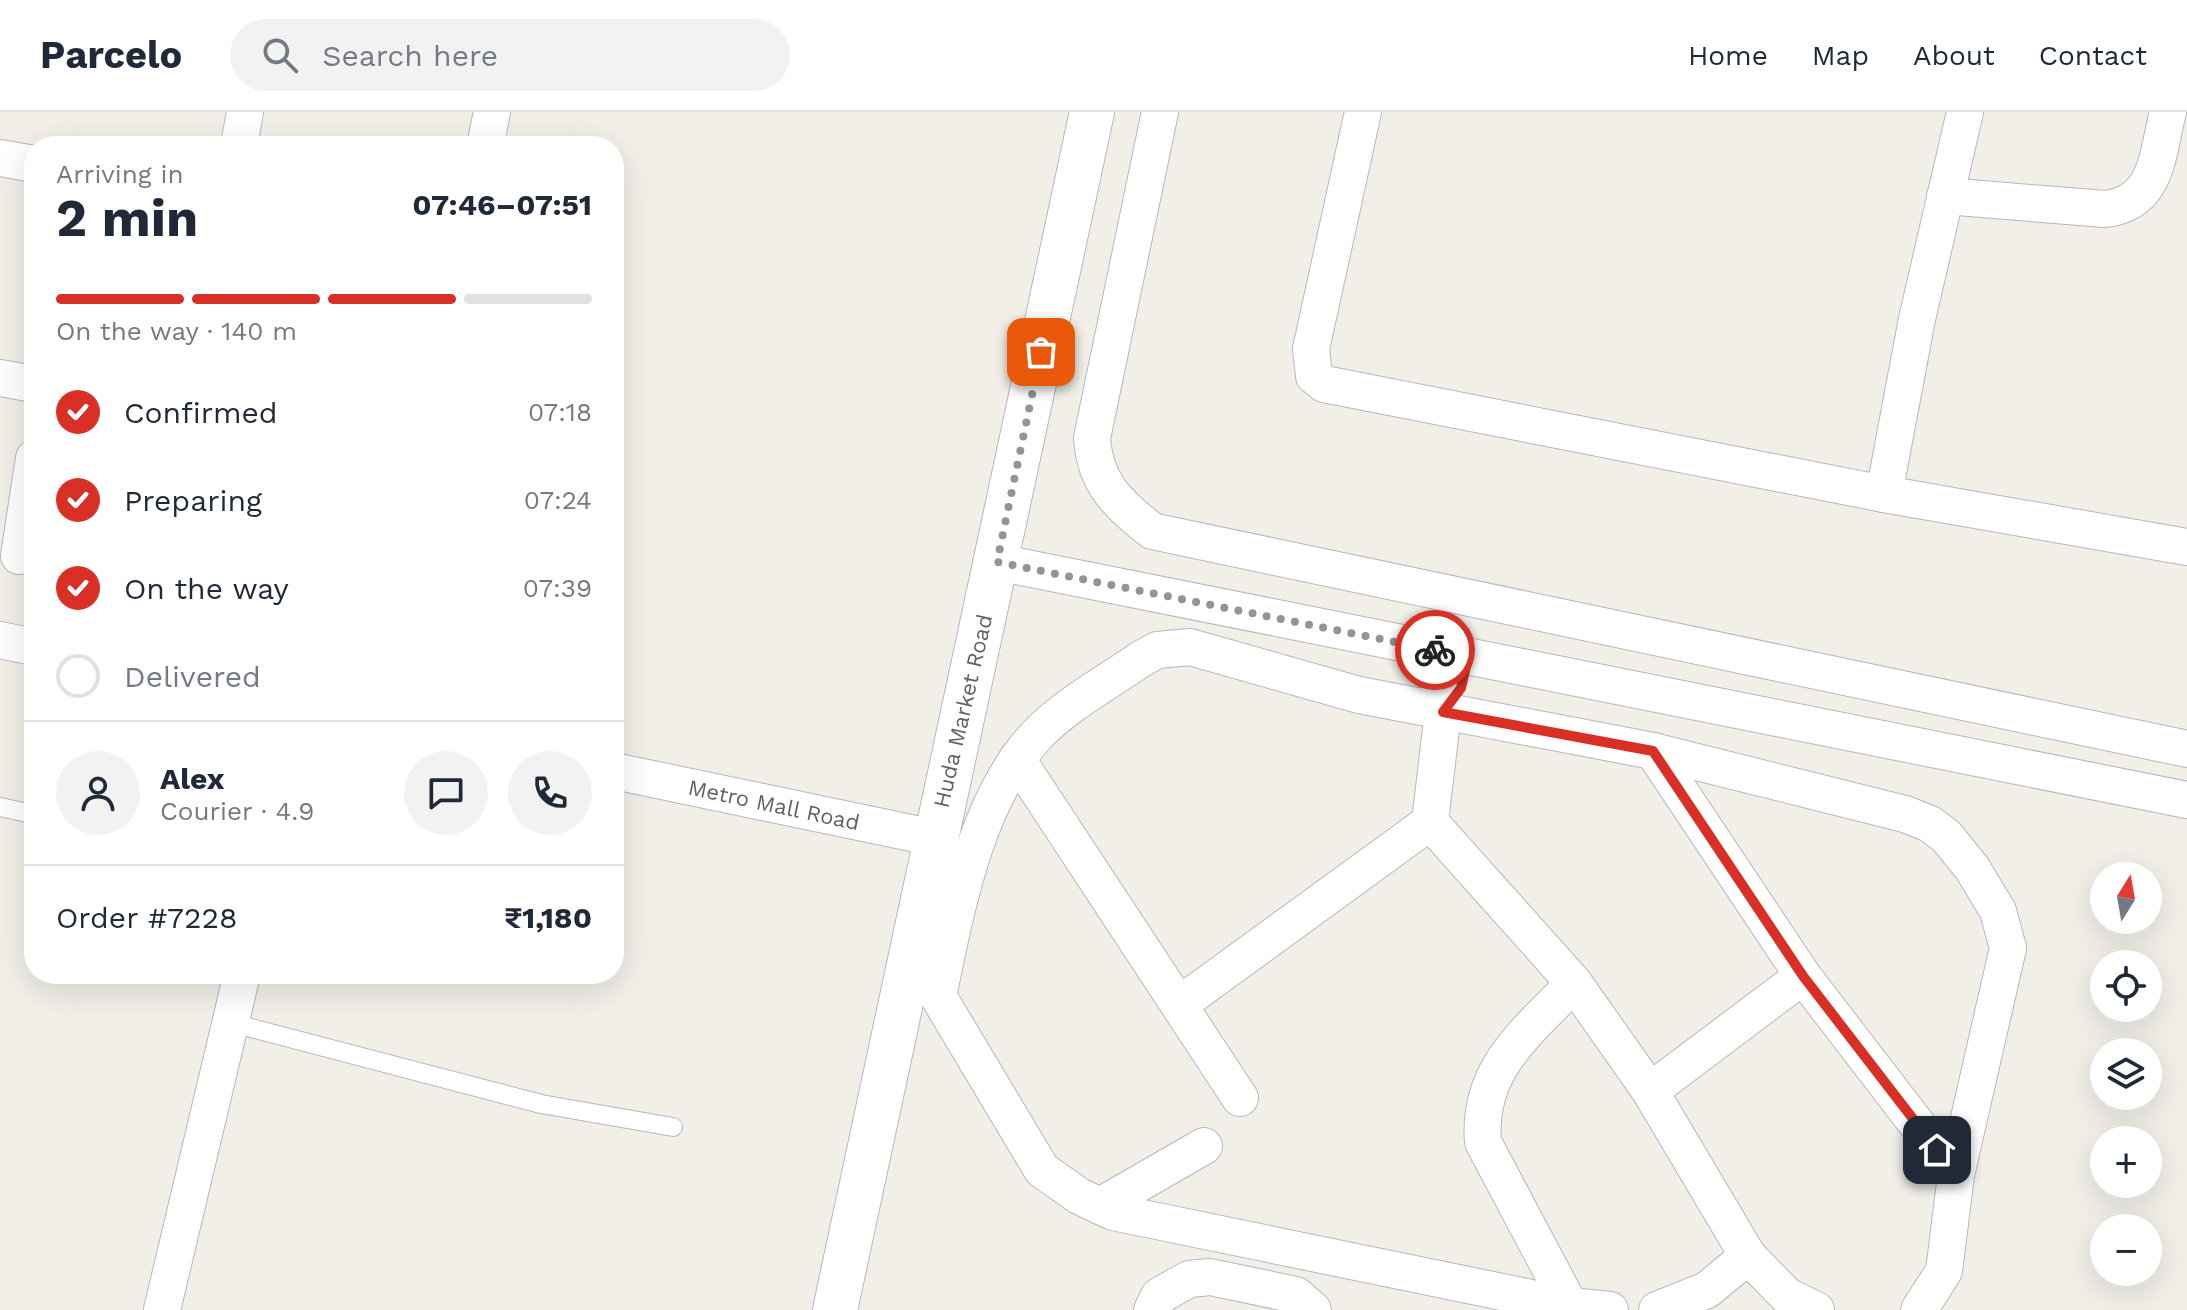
<!DOCTYPE html>
<meta charset="utf-8">
<style>
:root{--surface:#fff;--page:#f2f2f3;--text:#1f2937;--muted:#747a83;--line:#e0e1e3;--accent:#d93025}
body{margin:0;font-family:"Work Sans",sans-serif;background:var(--page);color:var(--text);height:100vh;display:flex;flex-direction:column;font-size:30px;white-space:nowrap}
*{box-sizing:border-box;margin:0}
p{font-size:26px;color:var(--muted)}
.icon{flex:none;width:44px;height:44px;fill:none;stroke:currentColor;stroke-width:2;stroke-linecap:round;stroke-linejoin:round}
.map{position:relative;flex:1;overflow:hidden}
.panel{position:absolute;left:24px;top:24px;width:600px;height:848px;display:flex;flex-direction:column;background:var(--surface);border-radius:32px;box-shadow:0 8px 32px #0002}
.panel>*{flex:none}
.needle{width:52px;rotate:11deg}
.fabs{position:absolute;left:2090px;top:750px;display:grid;gap:16px}
.fabs a{display:grid;place-items:center;width:72px;height:72px;border-radius:50%;background:var(--surface);box-shadow:0 8px 32px #0002;font-size:40px}
.pin{position:absolute;display:grid;place-items:center;width:68px;height:68px;color:#fff;margin:-34px;border-radius:16px;box-shadow:0 4px 12px #0006}
.courier{position:absolute;display:grid;place-items:center;width:80px;height:80px;margin:-40px;border:6px solid #d93025;border-radius:50%;background:#fff;color:#222;box-shadow:0 2px 10px #0007}
.headline em{font-style:normal;font-weight:700}
.headline div{display:flex;flex-direction:column-reverse}
.headline{display:flex;align-items:center;justify-content:space-between;height:136px;padding:0 32px}
h1{font-size:52px;font-weight:700;line-height:60px}
.bar{display:grid;grid-template-columns:repeat(4,1fr);gap:12px 8px;align-content:center;height:96px;padding:0 32px}
.bar i{height:10px;border-radius:6px;background:var(--line)}
.bar .selected{background:var(--accent)}
.bar p{grid-column:span 4}
.line{display:flex;align-items:center;gap:20px;padding:0 32px;border-top:2px solid var(--line)}
.line div{flex:1}
.round{display:grid;place-items:center;flex:none;width:84px;height:84px;border-radius:42px;background:var(--page)}
ol{padding:0 32px;list-style:none}
li{display:flex;align-items:center;gap:24px;height:88px}
li p{margin-inline-start:auto}
li .icon{padding:8px;border-radius:50%;background:var(--accent);color:#fff;stroke-width:4}
li:last-child{color:var(--muted)}
li i{width:44px;height:44px;border:4px solid var(--line);border-radius:50%}
header{display:flex;align-items:center;gap:48px;box-sizing:border-box;height:112px;padding:0 40px;background:var(--surface);border-bottom:2px solid var(--line)}
header strong{font-size:38px}
nav{display:flex;gap:44px;margin-inline-start:auto;font-size:28px}
.search{width:560px;height:72px;background:var(--page);display:flex;align-items:center;gap:20px;box-sizing:border-box;padding:0 28px;border-radius:44px;color:var(--muted);font-size:30px}
.map>svg:first-child{display:block}
.lines{fill:none;stroke-linecap:round;stroke-linejoin:round}
.service-casing{stroke:#b5b8bc;stroke-width:20}
.minor-casing{stroke:#b5b8bc;stroke-width:38}
.tertiary-casing{stroke:#b5b8bc;stroke-width:46}
.service{stroke:#fff;stroke-width:18}
.minor{stroke:#fff;stroke-width:36}
.tertiary{stroke:#fff;stroke-width:44}
.done{stroke:#929495;stroke-width:8;stroke-dasharray:0 14.4}
.route{stroke:#d93025;stroke-width:10}
.labels{text-anchor:middle;dominant-baseline:central;stroke-width:6;stroke-linejoin:round;paint-order:stroke}
.street-label{font-size:22px;fill:#5f6368;stroke:#fff}
</style>
<header>
<strong>Parcelo</strong>
<div class="search"><svg class="icon" aria-label="search" viewBox="0 0 24 24"><circle cx="10" cy="10" r="6"/><path d="M15 15l6 6"/></svg>Search here</div>
<nav><a>Home</a><a>Map</a><a>About</a><a>Contact</a></nav>
</header>
<div class="map">
<svg width="2187" height="1198" viewBox="0 0 2187 1198">
<rect width="100%" height="100%" fill="#f1efe8"/>
<g class="lines">
<g class="service-casing">
<g id="service">
<path d="M0,695L28,701"/>
<path d="M232,911L541,992L673,1015"/>
</g>
</g>
<g class="minor-casing">
<g id="minor">
<path d="M1160,0L1092,326C1095,373 1119,392 1152,419L2187,637"/>
<path d="M1363,0L1311,237L1314,264L1324,272L1884,382L2187,435"/>
<path d="M239,34L245,0"/>
<path d="M485,34L492,0"/>
<path d="M0,46L34,52"/>
<path d="M1945,84L2105,97C2158,91 2157,42 2168,0"/>
<path d="M0,266L34,272"/>
<path d="M1884,382L1917,207L1965,0"/>
<path d="M19,444L34,346"/>
<path d="M997,450L2187,688"/>
<path d="M0,528L34,535"/>
<path d="M1444,540L1439,572L1443,600L1430,710L1574,871L1650,979L1748,1144"/>
<path d="M1653,639L1803,864L1956,1063"/>
<path d="M1017,647L1240,986"/>
<path d="M614,659L935,726"/>
<path d="M1180,892L1430,710"/>
<path d="M1650,979L1803,864"/>
<path d="M1100,1094L1204,1034"/>
<path d="M1570,1194L1483,1030C1477,956 1528,920 1574,871"/>
<path d="M162,1198L242,862"/>
<path d="M1152,1198L1159,1184L1189,1167L1210,1165L1296,1183L1313,1198"/>
<path d="M1610,1198L1570,1194L1113,1100L1079,1084L1042,1058L938,884C956,800 975,688 1037,623C1064,594 1108,570 1141,547L1157,538L1190,535L1359,583L1653,639L1905,702L1930,712L1946,724L1972,756L1998,799L2008,836L1956,1063L1944,1159L1919,1198"/>
<path d="M1657,1198L1707,1178L1748,1144L1787,1184L1816,1198"/>
</g>
</g>
<g class="tertiary-casing">
<path id="tertiary" d="M835,1198L1092,0"/>
</g>
<use href="#service" class="service"/>
<use href="#minor" class="minor"/>
<use href="#tertiary" class="tertiary"/>
</g>
<g class="lines">
<path class="done" d="M1041,240L997,450L1435,538"/>
<path class="route" d="M1435,538L1468,545L1461,576L1443,600L1653,639L1803,864L1937,1038"/>
</g>
<g class="labels">
<g class="street-label">
<text transform="translate(963 599) rotate(-77)">Huda Market Road</text>
<text transform="translate(774 693) rotate(12)">Metro Mall Road</text>
</g>
</g>
</svg>
<div class="fabs">
<a><svg class="needle" viewBox="-14 -14 28 28"><path d="M0-13l5 13h-10z" fill="#e53935"/><path d="M0 13l5-13h-10z" fill="#747a83"/></svg></a>
<a><svg class="icon" aria-label="locate" viewBox="0 0 24 24"><circle cx="12" cy="12" r="6"/><path d="M12 2v4M12 18v4M2 12h4M18 12h4"/></svg></a>
<a><svg class="icon" aria-label="layers" viewBox="0 0 24 24"><path d="M12 4l9 5-9 5-9-5zM3 14l9 5 9-5"/></svg></a>
<a>+</a>
<a>−</a>
</div>
<div class="pin" style="left:1041px;top:240px;background:#ea580c"><svg class="icon" aria-label="bag" viewBox="0 0 24 24"><path d="M5 8h14l-1 12H6zM9 8a3 3 0 0 1 6 0"/></svg></div>
<div class="pin" style="left:1937px;top:1038px;background:#1f2937"><svg class="icon" aria-label="home" viewBox="0 0 24 24"><path d="M3 11l9-7 9 7M6 9v11h12V9"/></svg></div>
<div class="courier" style="left:1435px;top:538px"><svg class="icon" aria-label="bike" viewBox="0 0 24 24"><circle cx="6" cy="16" r="4"/><circle cx="18" cy="16" r="4"/><path d="M6 16l4-8h5l3 8M10 8l3 8H6M13 5h3"/></svg></div>
<section class="panel">
<div class="headline"><div><h1>2 min</h1><p>Arriving in</p></div><em>07:46–07:51</em></div>
<div class="bar"><i class="selected"></i><i class="selected"></i><i class="selected"></i><i></i><p>On the way · 140 m</p></div>
<ol>
<li><svg class="icon" aria-label="check" viewBox="0 0 24 24"><path d="M5 12l5 5 9-10"/></svg>Confirmed<p>07:18</p></li>
<li><svg class="icon" aria-label="check" viewBox="0 0 24 24"><path d="M5 12l5 5 9-10"/></svg>Preparing<p>07:24</p></li>
<li><svg class="icon" aria-label="check" viewBox="0 0 24 24"><path d="M5 12l5 5 9-10"/></svg>On the way<p>07:39</p></li>
<li><i></i>Delivered</li>
</ol>
<div class="line" style="height:144px"><a class="round"><svg class="icon" aria-label="person" viewBox="0 0 24 24"><circle cx="12" cy="8" r="4"/><path d="M4 21q1-7 8-7t8 7"/></svg></a><div><b>Alex</b><p>Courier · 4.9</p></div><a class="round"><svg class="icon" aria-label="chat" viewBox="0 0 24 24"><path d="M4 5h16v11H9l-5 4z"/></svg></a><a class="round"><svg class="icon" aria-label="phone" viewBox="0 0 24 24"><path d="M5 4h4l2 5-3 2q2 4 5 5l2-3 5 2v4C11 20 4 13 5 4z"/></svg></a></div>
<div class="line" style="height:104px"><div>Order #7228</div><b>₹1,180</b></div>
</section>
</div>
